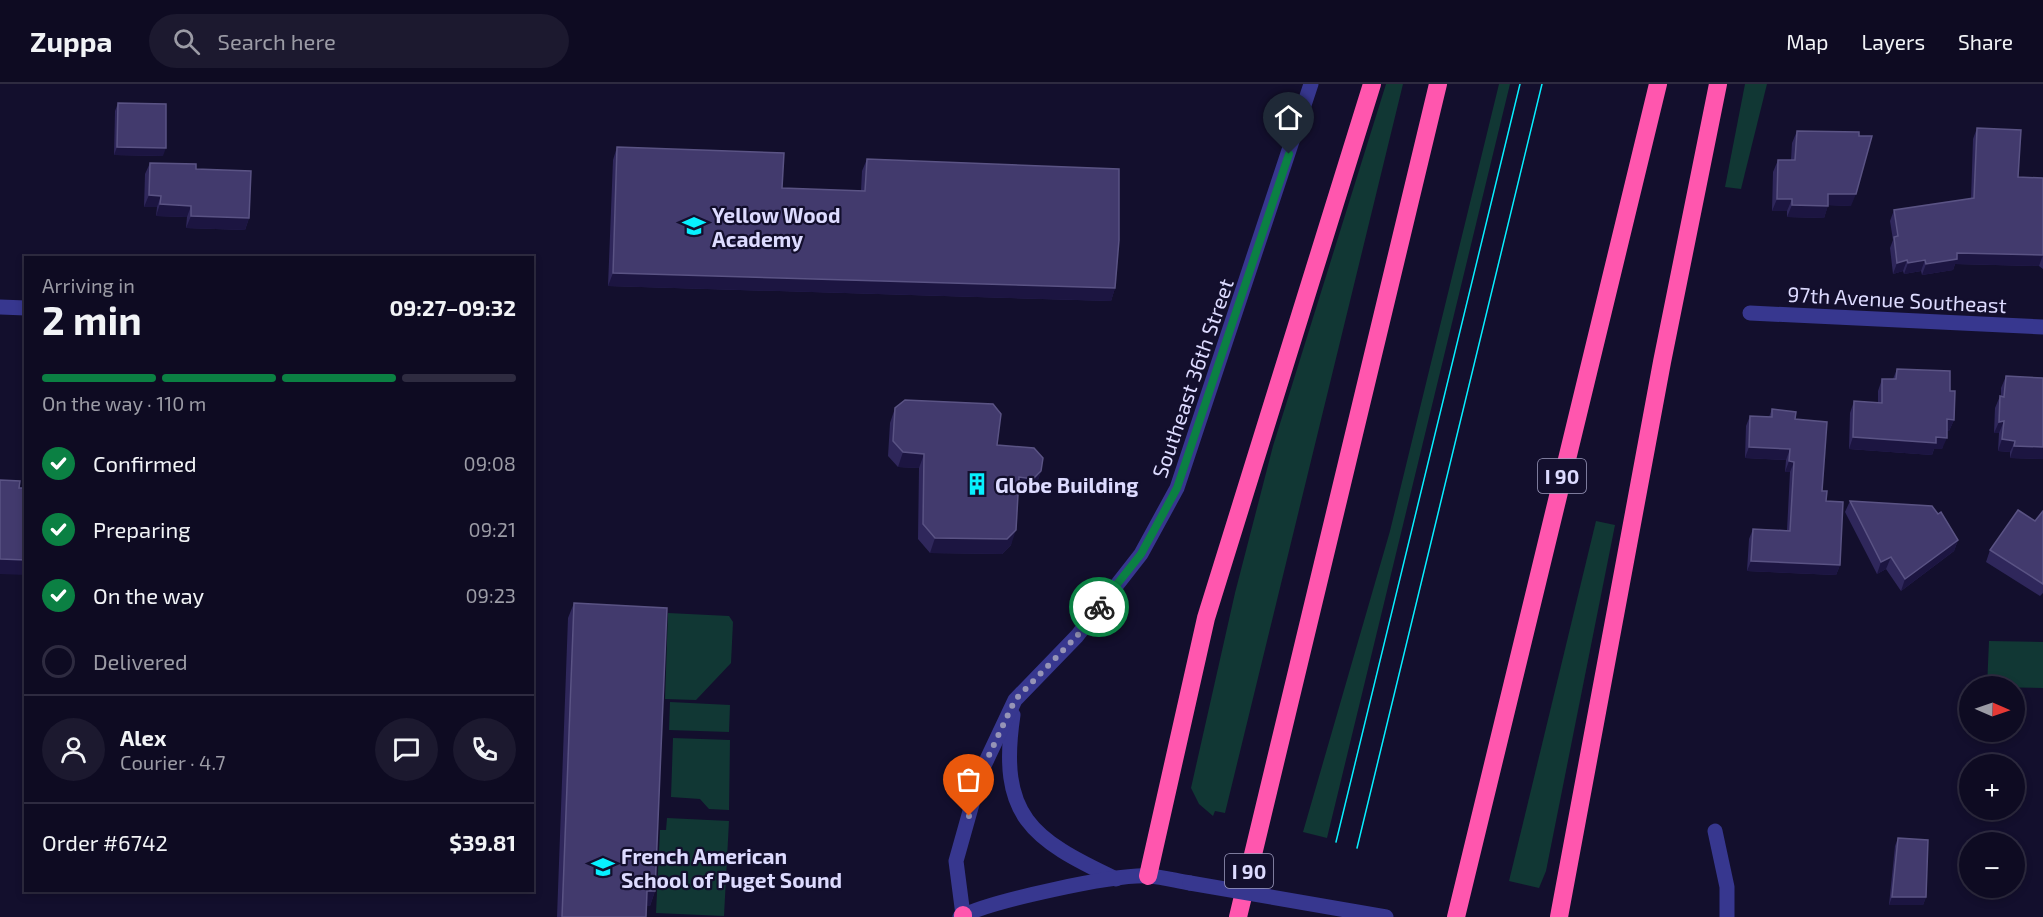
<!DOCTYPE html>
<meta charset="utf-8">
<style>
:root{--surface:#0e0b22;--page:#1c192f;--text:#f1f3f6;--muted:#9b9ba5;--line:#2e2b40;--accent:#0b8043}
body{margin:0;font-family:"Exo 2",sans-serif;background:var(--page);color:var(--text);height:100vh;display:flex;flex-direction:column;font-size:22px;white-space:nowrap}
*{box-sizing:border-box;margin:0}
p{font-size:20px;color:var(--muted)}
.icon{flex:none;width:33px;height:33px;fill:none;stroke:currentColor;stroke-width:2;stroke-linecap:round;stroke-linejoin:round}
.map{position:relative;flex:1;overflow:hidden}
.details{position:absolute;left:24px;top:172px;width:510px;height:636px;display:flex;flex-direction:column;background:var(--surface);border-radius:0px;box-shadow:0 3px 9px #0003,0 0 0 2px var(--line)}
.details>*{flex:none}
.needle{width:39px;rotate:92deg}
.tools{position:absolute;left:1959px;top:592px;display:grid;gap:12px}
.tools a{display:grid;place-items:center;width:66px;height:66px;border-radius:50%;background:var(--surface);box-shadow:0 3px 9px #0003,0 0 0 2px var(--line);font-size:30px}
.pin{position:absolute;display:grid;place-items:center;width:51px;height:51px;color:#fff;margin:-62px -26px;border-radius:50% 50% 50% 0;rotate:-45deg;box-shadow:0 0 6px #0007}
.pin .icon{rotate:45deg}
.courier{position:absolute;display:grid;place-items:center;width:60px;height:60px;margin:-30px;border:4px solid #0b8043;border-radius:50%;background:#fff;color:#222;box-shadow:0 2px 8px #0007}
.head em{font-style:normal;font-weight:700}
.head div{display:flex;flex-direction:column-reverse}
.head{display:flex;align-items:center;justify-content:space-between;height:102px;padding:0 18px}
h1{font-size:39px;font-weight:700;line-height:45px}
.bar{display:grid;grid-template-columns:repeat(4,1fr);gap:9px 6px;align-content:center;height:72px;padding:0 18px}
.bar i{height:8px;border-radius:4px;background:var(--line)}
.bar .current{background:var(--accent)}
.bar p{grid-column:span 4}
.line{display:flex;align-items:center;gap:15px;padding:0 18px;border-top:2px solid var(--line)}
.line div{flex:1}
.round{display:grid;place-items:center;flex:none;width:63px;height:63px;border-radius:32px;background:var(--page)}
ol{padding:0 18px;list-style:none}
li{display:flex;align-items:center;gap:18px;height:66px}
li p{margin-inline-start:auto}
li .icon{padding:6px;border-radius:50%;background:var(--accent);color:#fff;stroke-width:4}
li:last-child{color:var(--muted)}
li i{width:33px;height:33px;border:3px solid var(--line);border-radius:50%}
header{display:flex;align-items:center;gap:36px;box-sizing:border-box;height:84px;padding:0 30px;background:var(--surface);border-bottom:2px solid var(--line)}
header strong{font-size:28px}
nav{display:flex;gap:33px;margin-inline-start:auto;font-size:21px}
.search{width:420px;height:54px;background:var(--page);display:flex;align-items:center;gap:15px;box-sizing:border-box;padding:0 21px;border-radius:33px;color:var(--muted);font-size:22px}
.map>svg:first-child{display:block}
.green{fill:#113734}
.lines{fill:none;stroke-linecap:round;stroke-linejoin:round}
.minor{stroke:#37378f;stroke-width:15}
.tertiary{stroke:#37378f;stroke-width:15}
.motorway{stroke:#ff56ae;stroke-width:18}
.tram{stroke:#07f0ff;stroke-width:1.5}
.tertiary-bridge{stroke:#37378f;stroke-width:15}
.wall{fill:#2f275b}
.shaded-wall{fill:#1c1541}
.building{fill:#423a6d;stroke:#5a5384;stroke-width:1.5}
.done{stroke:#9694b6;stroke-width:6;stroke-dasharray:0 10.8}
.route{stroke:#0b8043;stroke-width:8}
.labels{text-anchor:middle;dominant-baseline:central;stroke-width:4.5;stroke-linejoin:round;paint-order:stroke}
.shield{fill:#130f2d;stroke:#a09ec0;stroke-width:1.5}
.shield-label{font-size:20px;font-weight:bold;fill:#dddbff}
.poi-label{font-size:21px;font-weight:bold;fill:#dddbff;stroke:#130f2d;text-anchor:start}
.street-label{font-size:21px;fill:#dddbff;stroke:#130f2d}
</style>
<header>
<strong>Zuppa</strong>
<div class="search"><svg class="icon" aria-label="search" viewBox="0 0 24 24"><circle cx="10" cy="10" r="6"/><path d="M15 15l6 6"/></svg>Search here</div>
<nav><a>Map</a><a>Layers</a><a>Share</a></nav>
</header>
<div class="map">
<svg width="2043" height="833" viewBox="0 0 2043 833">
<rect width="100%" height="100%" fill="#130f2d"/>
<g class="green">
<path d="M1386,0H1403L1225,729L1215,727L1213,732L1199,720L1191,704L1235,509L1273,362Z"/>
<path d="M1499,0H1510L1327,754L1303,748L1390,447Z"/>
<path d="M1745,0H1767L1741,105L1725,103Z"/>
<path d="M1596,437L1615,441L1546,787L1539,804L1509,797Z"/>
<path d="M668,529L729,532L733,538L731,579L696,616L665,615Z"/>
<path d="M1989,557L2043,558V604L1987,603Z"/>
<path d="M670,618L730,621L729,648L669,646Z"/>
<path d="M673,654L730,656L729,726L709,725L700,715L671,713Z"/>
<path d="M667,734L729,737L724,832L656,829L660,746H666Z"/>
</g>
<g class="lines">
<g class="minor">
<path d="M0,223L26,224"/>
<path d="M1750,229L2043,243"/>
<path d="M1715,747L1727,803V833"/>
</g>
<g class="tertiary">
<path d="M1013,631C998,732 1031,755 1116,795"/>
<path d="M963,831L956,777L981,688L1015,616L1077,552L1141,470L1177,404L1311,0"/>
<path d="M960,833C990,817 1115,790 1149,792C1163,793 1177,797 1190,799"/>
</g>
<g class="motorway">
<path d="M1148,792L1206,534L1372,0"/>
<path d="M963,831V833"/>
<path d="M1238,833L1438,0"/>
<path d="M1456,833L1658,0"/>
<path d="M1559,833L1662,278L1718,0"/>
</g>
<g class="tram">
<path d="M1336,758L1520,0"/>
<path d="M1357,764L1542,0"/>
</g>
<path class="tertiary-bridge" d="M1190,799L1386,833"/>
</g>
<g class="wall">
<path d="M118,19L163,72L114,71L115,27Z"/>
<path d="M1977,44L2018,93L2043,94V185L2039,182L1955,180L1953,186L1922,191L1921,187L1904,190L1903,187L1893,190L1890,164L1893,156L1890,137L1894,126L1971,115L1973,55Z"/>
<path d="M1797,47L1851,122L1828,121L1824,134L1787,133V127H1772L1773,88L1778,76H1791L1792,59Z"/>
<path d="M617,63L782,104L861,107L862,87L867,75L1115,204L1111,217L608,202L613,76Z"/>
<path d="M150,79L196,85L249,134L245,146L186,144L187,133L156,132L157,123H144L145,90Z"/>
<path d="M1897,285L1950,307L1954,336L1949,347H1947L1942,365H1934L1932,371L1849,365L1850,329L1854,317L1878,319V307L1882,295H1893Z"/>
<path d="M2006,292L2043,294V375L2010,374V368L1998,367L1999,349H1994L1995,324L2000,312H2001V304Z"/>
<path d="M895,324L997,361L1041,387L1036,402L1027,409H1018L1011,461L1002,470L930,469L918,455L919,384L898,383L888,372L890,339Z"/>
<path d="M1772,325L1795,335L1826,417L1840,481L1836,491L1747,487L1749,455L1753,445L1787,446L1790,388H1785L1786,376L1745,374L1746,342L1750,332L1769,333Z"/>
<path d="M1850,417L1938,430L1958,456L1954,467L1901,507L1886,485L1877,490L1845,428Z"/>
<path d="M2043,427V509L2040,512L1986,478L1990,466L2035,437Z"/>
<path d="M574,519L655,807L650,822H646V833H557L568,534Z"/>
<path d="M1898,754L1926,813L1923,821H1889L1895,762Z"/>
</g>
<g class="shaded-wall">
<path d="M117,63L166,64L163,72L114,71Z"/>
<path d="M1828,110H1856L1851,122L1823,121Z"/>
<path d="M149,111L161,112L157,123H144Z"/>
<path d="M1777,115H1792L1787,127H1772Z"/>
<path d="M160,120L191,122L187,133L156,132Z"/>
<path d="M1792,121L1828,122L1824,134L1787,133Z"/>
<path d="M191,132L249,134L245,146L186,144Z"/>
<path d="M1957,169L2043,171L2039,182L1955,180L1953,186L1922,191L1926,180Z"/>
<path d="M1907,176L1903,187L1893,190L1897,179Z"/>
<path d="M1925,176L1921,187L1904,190L1908,179Z"/>
<path d="M613,189L1115,204L1111,217L608,202Z"/>
<path d="M1947,335L1954,336L1949,347H1943Z"/>
<path d="M2004,337L1999,349H1994L1999,338Z"/>
<path d="M1853,353H1936L1947,354L1942,365H1934L1932,371L1849,365Z"/>
<path d="M2002,355L2015,357L2010,368L1998,367Z"/>
<path d="M2014,362L2043,363V375L2010,374Z"/>
<path d="M1749,363L1790,365L1786,376L1745,374Z"/>
<path d="M903,368L924,370L919,384L898,383Z"/>
<path d="M1789,377L1794,378L1790,388H1785Z"/>
<path d="M1041,387L1036,402L1027,409L1013,408L1019,393Z"/>
<path d="M1016,446L1011,461L1002,470L930,469L935,454Z"/>
<path d="M1958,456L1954,467L1901,507L1905,495Z"/>
<path d="M1891,473L1886,485L1877,490L1881,478Z"/>
<path d="M0,475L26,476V491L0,490Z"/>
<path d="M1751,477L1840,481L1836,491L1747,487Z"/>
<path d="M647,807H655L650,822H641Z"/>
<path d="M1892,813H1926L1923,821H1889Z"/>
</g>
<g class="building">
<path d="M118,19L166,20V64L117,63Z"/>
<path d="M1977,44L2021,46L2018,93L2043,94V171L1957,169V175L1926,180L1925,176L1908,179L1907,176L1897,179L1894,153L1898,152L1894,126L1974,114Z"/>
<path d="M1797,47L1859,48V52H1872L1856,110H1828V122L1792,121V115H1777L1778,76H1795Z"/>
<path d="M617,63L784,69L782,104L865,107L867,75L1119,85V156L1115,204L613,189Z"/>
<path d="M150,79L196,80V85L251,87L249,134L191,132V122L160,120L161,112L149,111Z"/>
<path d="M1897,285L1950,287V307H1955L1954,336L1947,335V354L1936,353V359L1853,353L1854,317L1882,319V295H1896Z"/>
<path d="M2006,292L2043,294V363L2014,362L2015,357L2002,355L2004,337L1999,338L2000,312L2004,313Z"/>
<path d="M905,316L993,320L1001,330L997,361L1034,364L1043,374L1041,387L1033,395L1019,393L1016,446L1007,455L935,454L923,440L924,370L903,368L893,357L895,324Z"/>
<path d="M1772,325L1796,328L1795,335L1827,338L1822,407H1827L1826,417L1843,418L1840,481L1751,477L1753,445L1790,447L1794,378L1789,377L1790,365L1749,363L1750,332L1772,333Z"/>
<path d="M0,396L20,397L19,404H26V476L0,475Z"/>
<path d="M1850,417L1932,422L1938,430L1941,428L1958,456L1905,495L1891,473L1881,478Z"/>
<path d="M2018,426L2035,437L2043,427V500L1990,466Z"/>
<path d="M574,519L667,524L655,807H647L646,833H562Z"/>
<path d="M1898,754L1928,756L1926,813H1892Z"/>
</g>
<g class="lines">
<path class="done" d="M969,732L981,688L1015,616L1077,552L1099,523"/>
<path class="route" d="M1099,523L1141,470L1177,404L1289,70"/>
</g>
<defs>
<g id="school-bare" transform="scale(1.8)"><path d="M0-5L7-2L0 1L-7-2ZM-4 1L0 2.5L4 1V4Q0 6-4 4Z" fill="#07f0ff" stroke="#130f2d" stroke-width="2.5" paint-order="stroke"/></g>
<g id="building-bare" transform="scale(1.8)"><path d="M-4-6H4V6H1V3H-1V6H-4ZM-2.5-4.3h1.7v1.8h-1.7ZM.8-4.3h1.7v1.8H.8ZM-2.5-1h1.7V.8h-1.7ZM.8-1h1.7V.8H.8Z" fill="#07f0ff" stroke="#130f2d" stroke-width="2.5" paint-order="stroke"/></g>
</defs>
<g fill-rule="evenodd">
<use href="#school-bare" x="694" y="142"/>
<use href="#building-bare" x="977" y="400"/>
<use href="#school-bare" x="603" y="783"/>
</g>
<g class="labels">
<g class="shield">
<rect x="1538" y="375" width="48" height="34" rx="4.5"/>
<rect x="1225" y="770" width="48" height="34" rx="4.5"/>
</g>
<g class="shield-label">
<text x="1562" y="392">I 90</text>
<text x="1249" y="787">I 90</text>
</g>
<g class="poi-label">
<text x="712" y="130">Yellow Wood<tspan x="712" dy="24">Academy</tspan></text>
<text x="995" y="400">Globe Building</text>
<text x="621" y="771">French American<tspan x="621" dy="24">School of Puget Sound</tspan></text>
</g>
<g class="street-label">
<text transform="translate(1897 215) rotate(3)">97th Avenue Southeast</text>
<text transform="translate(1192 294) rotate(-71)">Southeast 36th Street</text>
</g>
</g>
</svg>
<div class="tools">
<a><svg class="needle" viewBox="-14 -14 28 28"><path d="M0-13l5 13h-10z" fill="#e53935"/><path d="M0 13l5-13h-10z" fill="#9b9ba5"/></svg></a>
<a>+</a>
<a>−</a>
</div>
<div class="pin" style="left:969px;top:732px;background:#ea580c"><svg class="icon" aria-label="bag" viewBox="0 0 24 24"><path d="M5 8h14l-1 12H6zM9 8a3 3 0 0 1 6 0"/></svg></div>
<div class="pin" style="left:1289px;top:70px;background:#1f2937"><svg class="icon" aria-label="home" viewBox="0 0 24 24"><path d="M3 11l9-7 9 7M6 9v11h12V9"/></svg></div>
<div class="courier" style="left:1099px;top:523px"><svg class="icon" aria-label="bike" viewBox="0 0 24 24"><circle cx="6" cy="16" r="4"/><circle cx="18" cy="16" r="4"/><path d="M6 16l4-8h5l3 8M10 8l3 8H6M13 5h3"/></svg></div>
<section class="details">
<div class="head"><div><h1>2 min</h1><p>Arriving in</p></div><em>09:27–09:32</em></div>
<div class="bar"><i class="current"></i><i class="current"></i><i class="current"></i><i></i><p>On the way · 110 m</p></div>
<ol>
<li><svg class="icon" aria-label="check" viewBox="0 0 24 24"><path d="M5 12l5 5 9-10"/></svg>Confirmed<p>09:08</p></li>
<li><svg class="icon" aria-label="check" viewBox="0 0 24 24"><path d="M5 12l5 5 9-10"/></svg>Preparing<p>09:21</p></li>
<li><svg class="icon" aria-label="check" viewBox="0 0 24 24"><path d="M5 12l5 5 9-10"/></svg>On the way<p>09:23</p></li>
<li><i></i>Delivered</li>
</ol>
<div class="line" style="height:108px"><a class="round"><svg class="icon" aria-label="person" viewBox="0 0 24 24"><circle cx="12" cy="8" r="4"/><path d="M4 21q1-7 8-7t8 7"/></svg></a><div><b>Alex</b><p>Courier · 4.7</p></div><a class="round"><svg class="icon" aria-label="chat" viewBox="0 0 24 24"><path d="M4 5h16v11H9l-5 4z"/></svg></a><a class="round"><svg class="icon" aria-label="phone" viewBox="0 0 24 24"><path d="M5 4h4l2 5-3 2q2 4 5 5l2-3 5 2v4C11 20 4 13 5 4z"/></svg></a></div>
<div class="line" style="height:78px"><div>Order #6742</div><b>$39.81</b></div>
</section>
</div>
